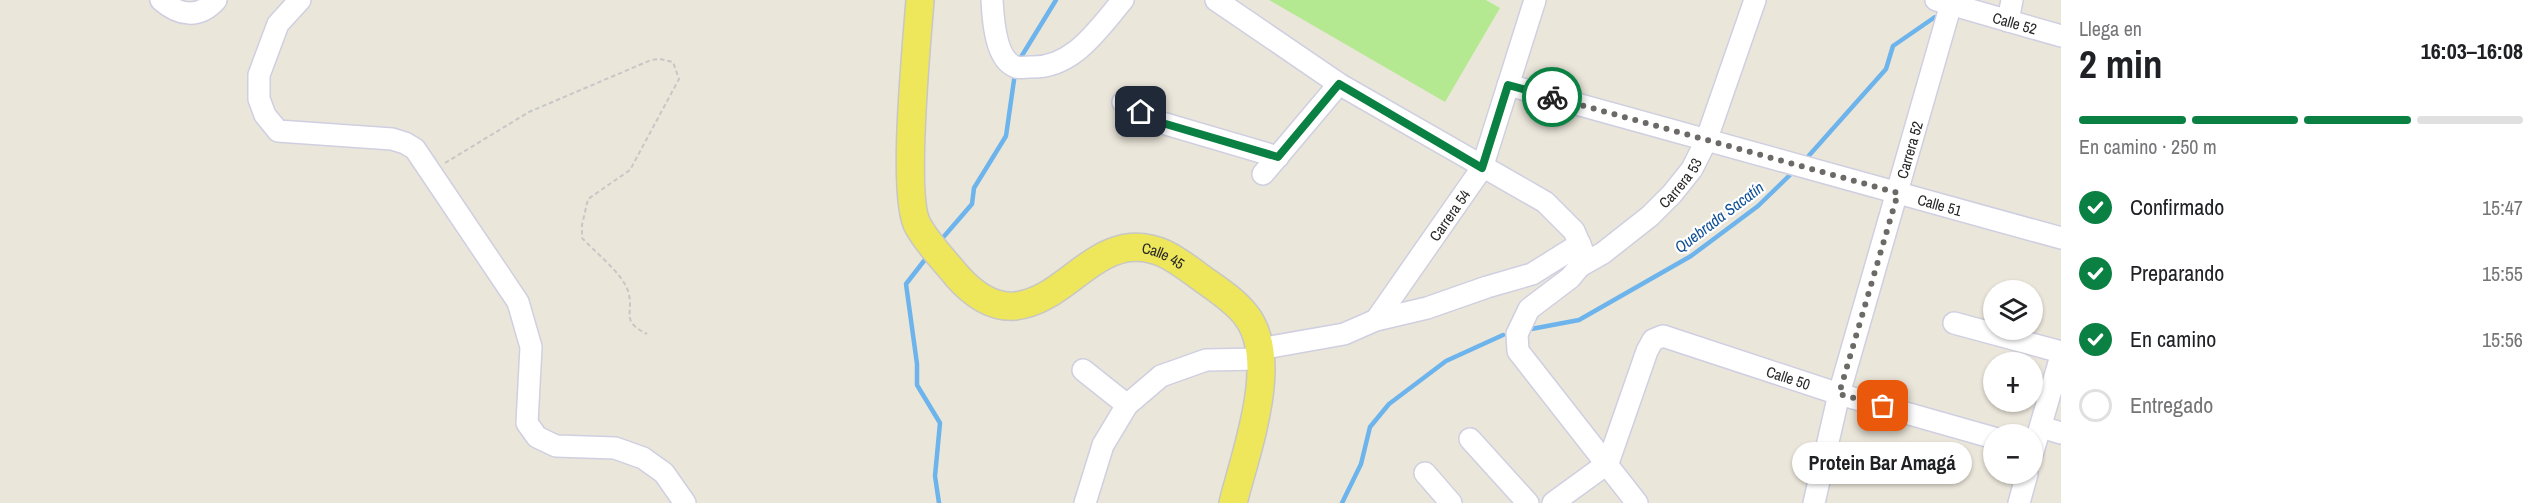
<!DOCTYPE html>
<html lang="es">
<meta charset="utf-8">
<style>
:root{--surface:#fff;--page:#f6f6f6;--text:#202124;--muted:#757577;--line:#e0e0e0;--accent:#0b8043}
body{margin:0;font-family:"Archivo Narrow",sans-serif;background:var(--page);color:var(--text);height:100vh;display:flex;flex-direction:column;font-size:22px;white-space:nowrap}
*{box-sizing:border-box;margin:0}
p{font-size:20px;color:var(--muted)}
.icon{flex:none;width:33px;height:33px;fill:none;stroke:currentColor;stroke-width:2;stroke-linecap:round;stroke-linejoin:round}
.map{position:relative;flex:1;overflow:hidden}
.panel{display:flex;flex-direction:column;background:var(--surface);width:480px}
.panel>*{flex:none}
.tools{position:absolute;left:1983px;top:280px;display:grid;gap:12px}
.tools a{display:grid;place-items:center;width:60px;height:60px;border-radius:50%;background:var(--surface);box-shadow:0 2px 4px #0004;font-size:30px}
.pin{position:absolute;display:grid;place-items:center;width:51px;height:51px;color:#fff;margin:-26px;border-radius:12px;box-shadow:0 3px 9px #0006}
.courier{position:absolute;display:grid;place-items:center;width:60px;height:60px;margin:-30px;border:4px solid #0b8043;border-radius:50%;background:#fff;color:#222;box-shadow:0 2px 8px #0007}
.bubble{position:absolute;height:42px;border-radius:21px;background:var(--surface);box-shadow:0 2px 4px #0004;font-size:20px;font-weight:800;line-height:42px;text-align:center}
.summary em{font-style:normal;font-weight:800}
.summary div{display:flex;flex-direction:column-reverse}
.summary{display:flex;align-items:center;justify-content:space-between;height:102px;padding:0 18px}
h1{font-size:39px;font-weight:800;line-height:45px}
.bar{display:grid;grid-template-columns:repeat(4,1fr);gap:9px 6px;align-content:center;height:72px;padding:0 18px}
.bar i{height:8px;border-radius:4px;background:var(--line)}
.bar .on{background:var(--accent)}
.bar p{grid-column:span 4}
ol{padding:0 18px;list-style:none}
li{display:flex;align-items:center;gap:18px;height:66px}
li p{margin-inline-start:auto}
li .icon{padding:6px;border-radius:50%;background:var(--accent);color:#fff;stroke-width:4}
li:last-child{color:var(--muted)}
li i{width:33px;height:33px;border:3px solid var(--line);border-radius:50%}
main{display:flex;flex:1;min-height:0}
.map>svg:first-child{display:block}
.pitch{fill:#b4e992}
.lines{fill:none;stroke-linecap:round;stroke-linejoin:round}
.stream{stroke:#6db4ec;stroke-width:4.5}
.minor-casing{stroke:#cfcfe1;stroke-width:24}
.major-casing{stroke:#c7c7c7;stroke-width:30}
.path{stroke:#c7c7c7;stroke-width:2;stroke-dasharray:4.5 3;stroke-linecap:butt}
.minor{stroke:#fff;stroke-width:21}
.major{stroke:#eee65b;stroke-width:27}
.done{stroke:#6c6a66;stroke-width:6;stroke-dasharray:0 10.8}
.route{stroke:#0b8043;stroke-width:8}
.labels{text-anchor:middle;dominant-baseline:central;stroke-width:4.5;stroke-linejoin:round;paint-order:stroke}
.street-label{font-size:15px;fill:#282828;stroke:#fff}
.water-label{font-size:16px;font-style:italic;fill:#0f4f96;stroke:#fff}
</style>
<main>
<div class="map">
<svg width="2061" height="503" viewBox="0 0 2061 503">
<rect width="100%" height="100%" fill="#ebe6da"/>
<path class="pitch" d="M1269,0H1486L1500,8L1445,102Z"/>
<g class="lines">
<g class="stream">
<path d="M1018,62L1056,0"/>
<path d="M1805,160L1886,69L1893,46L1935,17"/>
<path d="M940,241L972,204L974,188L1006,136L1015,73"/>
<path d="M927,257L906,284L917,364V385L940,423L935,476L939,503"/>
<path d="M1526,330L1579,320L1691,256L1758,206L1793,172"/>
<path d="M1342,503L1361,464L1370,427L1389,404L1446,361L1503,335"/>
</g>
<g class="minor-casing">
<g id="minor">
<path d="M161,0C179,16 199,19 216,0"/>
<path d="M300,0L278,24L259,75V99L265,115L278,131L392,139L405,143L415,149L518,302L531,347L527,423L537,437L556,446L615,448L643,458L664,473L685,503"/>
<path d="M992,0C993,18 995,60 1016,67C1020,68 1026,67 1030,67C1073,69 1098,29 1123,0"/>
<path d="M1216,0L1339,84L1545,202L1574,231L1583,252L1580,266"/>
<path id="s1" d="M1936,0L2061,36"/>
<path d="M2008,21L2012,0"/>
<path id="s2" d="M1508,85L2061,238"/>
<path d="M1123,102L1159,122L1278,157"/>
<path d="M1263,174L1339,84"/>
<path id="s3" d="M1376,320L1482,168L1535,0"/>
<path d="M1954,323L2061,352"/>
<path d="M1259,349L1344,334L1376,320L1427,308L1487,287L1532,274L1580,244"/>
<path d="M1083,370L1127,405L1161,376L1206,360L1261,359"/>
<path d="M2041,427L2061,433"/>
<path d="M1470,439L1528,503"/>
<path d="M2032,455L2061,356"/>
<path d="M1425,473L1451,503"/>
<path d="M1085,503L1103,445L1127,405"/>
<path id="s4" d="M1553,503L1608,463L1647,351L1653,340L1663,336L1839,394L1994,438"/>
<path id="s5" d="M1637,503L1518,351L1517,334L1529,309L1570,278L1580,266L1603,253L1650,216L1672,194L1692,169L1706,141L1755,0"/>
<path id="s6" d="M1814,503L1839,394L1951,4"/>
<path d="M2019,503L2027,474"/>
</g>
</g>
<g class="major-casing">
<g id="major">
<path id="s7" d="M920,0C917,42 901,197 918,226C928,244 944,260 957,276C972,293 991,308 1015,306C1059,301 1084,256 1126,248C1156,243 1177,260 1200,277C1215,288 1233,299 1245,314C1282,358 1245,454 1233,503"/>
</g>
</g>
<path class="path" d="M445,163L529,112L651,60L660,59L673,62L679,79L630,170L588,199L582,225V238C594,251 623,274 628,291C635,314 619,320 647,334"/>
<use href="#minor" class="minor"/>
<use href="#major" class="major"/>
</g>
<g class="lines">
<path class="done" d="M1552,97L1898,193L1839,394L1883,406"/>
<path class="route" d="M1141,112L1159,122L1278,157L1339,84L1482,168L1508,85L1552,97"/>
</g>
<g class="labels">
<g class="street-label">
<text stroke="none"><textPath href="#s1" startOffset="82">Calle 52</textPath></text>
<text stroke="none"><textPath href="#s6" startOffset="366">Carrera 52</textPath></text>
<text stroke="none"><textPath href="#s5" startOffset="436">Carrera 53</textPath></text>
<text stroke="none"><textPath href="#s2" startOffset="448">Calle 51</textPath></text>
<text stroke="none"><textPath href="#s3" startOffset="128">Carrera 54</textPath></text>
<text stroke="none"><textPath href="#s7" startOffset="524">Calle 45</textPath></text>
<text stroke="none"><textPath href="#s4" startOffset="342">Calle 50</textPath></text>
</g>
<g class="water-label">
<text transform="translate(1719 217) rotate(-37)">Quebrada Sacatín</text>
</g>
</g>
</svg>
<div class="tools">
<a><svg class="icon" aria-label="layers" viewBox="0 0 24 24"><path d="M12 4l9 5-9 5-9-5zM3 14l9 5 9-5"/></svg></a>
<a>+</a>
<a>−</a>
</div>
<div class="pin" style="left:1883px;top:406px;background:#ea580c"><svg class="icon" aria-label="bag" viewBox="0 0 24 24"><path d="M5 8h14l-1 12H6zM9 8a3 3 0 0 1 6 0"/></svg></div>
<div class="pin" style="left:1141px;top:112px;background:#1f2937"><svg class="icon" aria-label="home" viewBox="0 0 24 24"><path d="M3 11l9-7 9 7M6 9v11h12V9"/></svg></div>
<div class="courier" style="left:1552px;top:97px"><svg class="icon" aria-label="bike" viewBox="0 0 24 24"><circle cx="6" cy="16" r="4"/><circle cx="18" cy="16" r="4"/><path d="M6 16l4-8h5l3 8M10 8l3 8H6M13 5h3"/></svg></div>
<div class="bubble" style="left:1792px;top:442px;width:180px">Protein Bar Amagá</div>
</div>
<section class="panel">
<div class="summary"><div><h1>2 min</h1><p>Llega en</p></div><em>16:03–16:08</em></div>
<div class="bar"><i class="on"></i><i class="on"></i><i class="on"></i><i></i><p>En camino · 250 m</p></div>
<ol>
<li><svg class="icon" aria-label="check" viewBox="0 0 24 24"><path d="M5 12l5 5 9-10"/></svg>Confirmado<p>15:47</p></li>
<li><svg class="icon" aria-label="check" viewBox="0 0 24 24"><path d="M5 12l5 5 9-10"/></svg>Preparando<p>15:55</p></li>
<li><svg class="icon" aria-label="check" viewBox="0 0 24 24"><path d="M5 12l5 5 9-10"/></svg>En camino<p>15:56</p></li>
<li><i></i>Entregado</li>
</ol>
</section>
</main>
